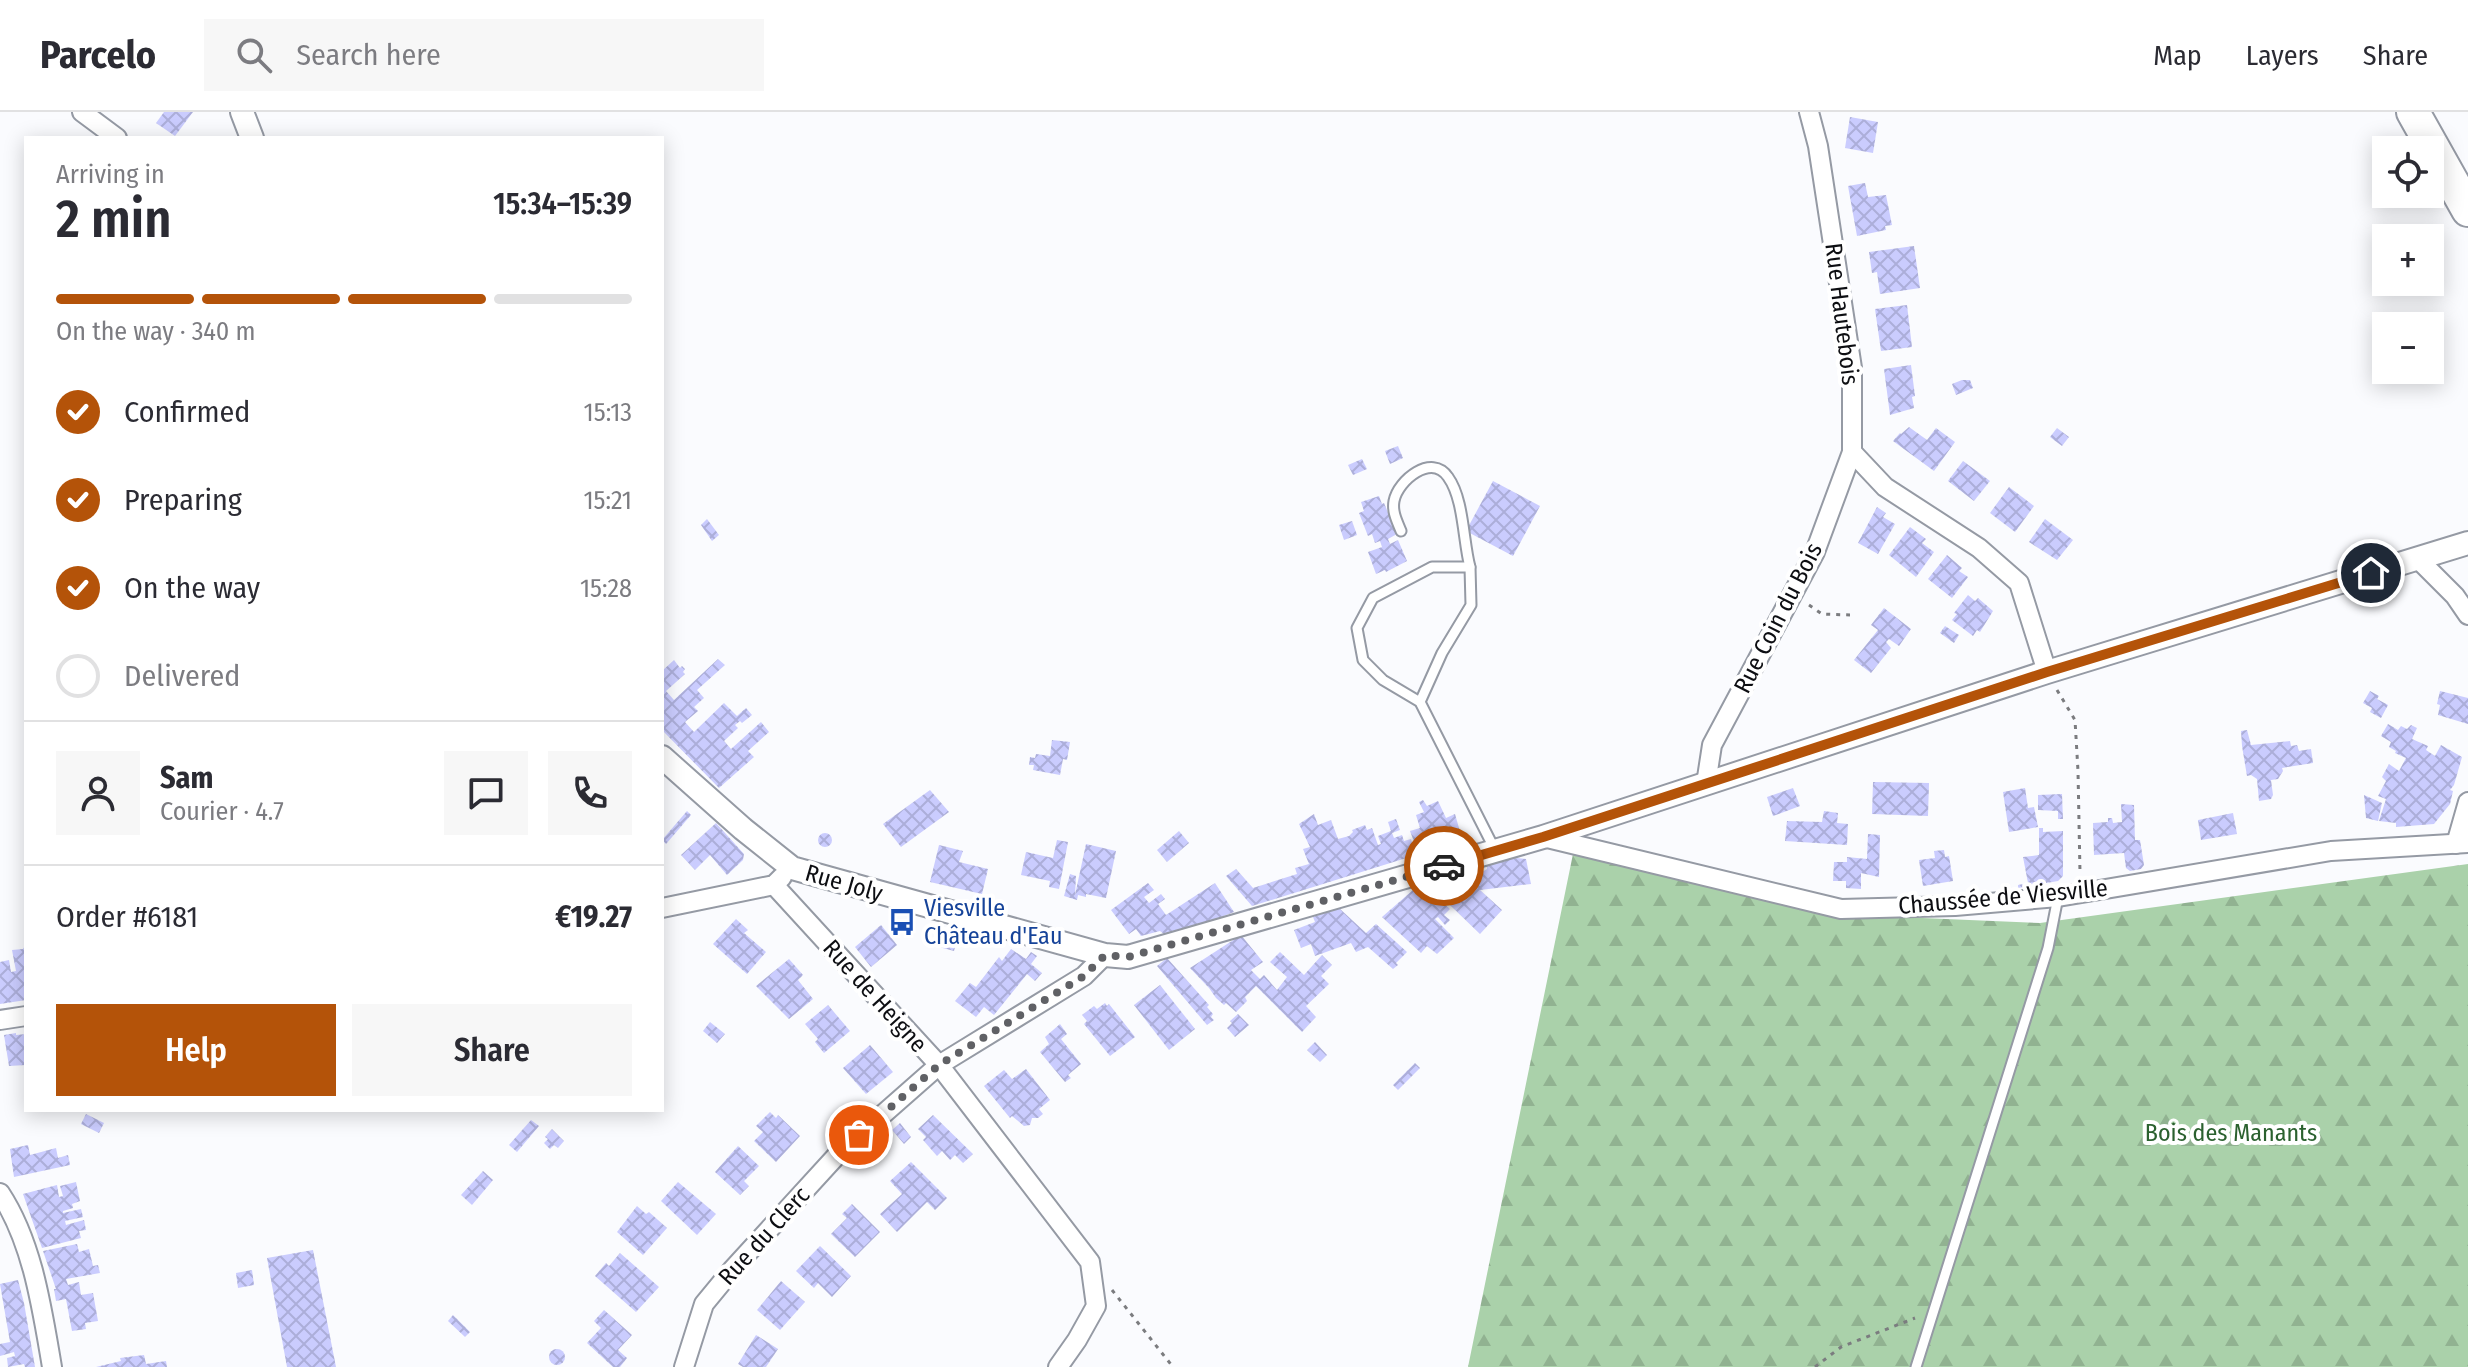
<!DOCTYPE html>
<meta charset="utf-8">
<style>
:root{--surface:#fff;--page:#f7f7f7;--text:#2b2b33;--muted:#7c7c81;--line:#e1e1e2;--accent:#b45309}
body{margin:0;font-family:"Fira Sans Condensed",sans-serif;background:var(--page);color:var(--text);height:100vh;display:flex;flex-direction:column;font-size:30px;white-space:nowrap}
*{box-sizing:border-box;margin:0}
p{font-size:26px;color:var(--muted)}
.icon{flex:none;width:44px;height:44px;fill:none;stroke:currentColor;stroke-width:2;stroke-linecap:round;stroke-linejoin:round}
.map{position:relative;flex:1;overflow:hidden}
.side{position:absolute;left:24px;top:24px;width:640px;height:976px;display:flex;flex-direction:column;background:var(--surface);border-radius:0px;box-shadow:0 4px 20px #0003}
.side>*{flex:none}
.buttons{position:absolute;left:2372px;top:24px;display:grid;gap:16px}
.buttons a{display:grid;place-items:center;width:72px;height:72px;border-radius:0px;background:var(--surface);box-shadow:0 4px 20px #0003;font-size:40px}
.pin{position:absolute;display:grid;place-items:center;width:68px;height:68px;color:#fff;margin:-34px;border:4px solid #fff;border-radius:50%;box-shadow:0 2px 8px #0007}
.courier{position:absolute;display:grid;place-items:center;width:80px;height:80px;margin:-40px;border:6px solid #b45309;border-radius:50%;background:#fff;color:#222;box-shadow:0 2px 10px #0007}
.headline em{font-style:normal;font-weight:600}
.headline div{display:flex;flex-direction:column-reverse}
.headline{display:flex;align-items:center;justify-content:space-between;height:136px;padding:0 32px}
h1{font-size:52px;font-weight:600;line-height:60px}
.bar{display:grid;grid-template-columns:repeat(4,1fr);gap:12px 8px;align-content:center;height:96px;padding:0 32px}
.bar i{height:10px;border-radius:6px;background:var(--line)}
.bar .active{background:var(--accent)}
.bar p{grid-column:span 4}
.line{display:flex;align-items:center;gap:20px;padding:0 32px;border-top:2px solid var(--line)}
.line div{flex:1}
.round{display:grid;place-items:center;flex:none;width:84px;height:84px;border-radius:0px;background:var(--page)}
ol{padding:0 32px;list-style:none}
li{display:flex;align-items:center;gap:24px;height:88px}
li p{margin-inline-start:auto}
li .icon{padding:8px;border-radius:50%;background:var(--accent);color:#fff;stroke-width:4}
li:last-child{color:var(--muted)}
li i{width:44px;height:44px;border:4px solid var(--line);border-radius:50%}
.button{display:flex;gap:16px;margin-top:auto;padding:16px 32px}
.button a{flex:1;height:92px;border-radius:0px;background:var(--accent);color:#fff;font-size:32px;font-weight:600;line-height:92px;text-align:center}
.button a+a{background:var(--page);color:var(--text)}
header{display:flex;align-items:center;gap:48px;box-sizing:border-box;height:112px;padding:0 40px;background:var(--surface);border-bottom:2px solid var(--line)}
header strong{font-size:38px}
nav{display:flex;gap:44px;margin-inline-start:auto;font-size:28px}
.search{width:560px;height:72px;background:var(--page);display:flex;align-items:center;gap:20px;box-sizing:border-box;padding:0 28px;border-radius:0px;color:var(--muted);font-size:30px}
.map>svg:first-child{display:block}
.forest{fill:url(#forest-firs)}
.building{fill:url(#building-cross-hatch)}
.lines{fill:none;stroke-linecap:round;stroke-linejoin:round}
.service-casing{stroke:#959aa4;stroke-width:13}
.minor-casing{stroke:#959aa4;stroke-width:22}
.tertiary-casing{stroke:#959aa4;stroke-width:26}
.motorway-casing{stroke:#959aa4;stroke-width:36}
.path{stroke:#7b7c7f;stroke-width:3;stroke-dasharray:4 6;stroke-linecap:butt}
.service{stroke:#fff;stroke-width:9}
.minor{stroke:#fff;stroke-width:18}
.tertiary{stroke:#fff;stroke-width:22}
.motorway{stroke:#fff;stroke-width:32}
.done{stroke:#606165;stroke-width:8;stroke-dasharray:0 14.4}
.route{stroke:#b45309;stroke-width:10}
.labels{text-anchor:middle;dominant-baseline:central;stroke-width:8;stroke-linejoin:round;paint-order:stroke}
.street-label{font-size:24px;fill:#0d0e12;stroke:#fff}
.transit-label{font-size:24px;fill:#164399;stroke:#fff;text-anchor:start}
.park-label{font-size:24px;fill:#2b612f;stroke:#fff}
</style>
<header>
<strong>Parcelo</strong>
<div class="search"><svg class="icon" aria-label="search" viewBox="0 0 24 24"><circle cx="10" cy="10" r="6"/><path d="M15 15l6 6"/></svg>Search here</div>
<nav><a>Map</a><a>Layers</a><a>Share</a></nav>
</header>
<div class="map">
<svg width="2468" height="1255" viewBox="0 0 2468 1255">
<defs>
<pattern id="forest-firs" width="22" height="20" patternUnits="userSpaceOnUse" patternTransform="scale(2)"><rect width="22" height="20" fill="#aad1aa"/><path d="M5 1l3.5 6h-7zM16 11l3.5 6h-7z" fill="#91b291"/></pattern>
<pattern id="building-cross-hatch" width="8" height="8" patternUnits="userSpaceOnUse" patternTransform="scale(2)"><rect width="8" height="8" fill="#caccfe"/><path d="M0 0l8 8M0 8l8-8" fill="none" stroke="#acaed9"/></pattern>
</defs>
<rect width="100%" height="100%" fill="#fafbfe"/>
<path class="forest" d="M1573,742L1828,802L2040,811L2468,752V1255H1468Z"/>
<g class="building">
<path d="M164,0H193L175,24L156,11Z"/>
<path d="M1850,5L1878,10L1873,41L1845,36Z"/>
<path d="M1865,71L1868,85L1886,83L1892,113L1885,114L1886,118L1857,124L1848,74Z"/>
<path d="M1914,134L1920,176L1880,182L1877,160L1872,161L1869,140Z"/>
<path d="M1907,193L1912,235L1881,239L1875,197Z"/>
<path d="M1911,253L1915,284L1912,285L1914,296L1890,303L1884,257Z"/>
<path d="M1962,268H1970L1973,276L1956,283L1952,272Z"/>
<path d="M1909,315L1927,328L1936,316L1955,330L1934,359L1893,329L1900,321L1901,322Z"/>
<path d="M2057,316L2069,325L2062,334L2050,325Z"/>
<path d="M1398,334L1403,346L1390,352L1385,339Z"/>
<path d="M1362,347L1367,357L1353,363L1348,353Z"/>
<path d="M1963,349L1990,369L1974,389L1948,369Z"/>
<path d="M1493,369L1540,394L1513,444L1466,419Z"/>
<path d="M2009,375L2034,394L2015,420L1990,401Z"/>
<path d="M1379,384L1382,392L1384,391L1397,422L1388,427L1390,432L1398,428L1407,449L1386,460L1385,458L1376,462L1368,440L1382,435L1380,429L1375,431L1372,422L1368,424L1359,401L1364,399L1361,390Z"/>
<path d="M1877,395L1886,401L1883,405L1895,412L1878,442L1858,431Z"/>
<path d="M707,407L719,423L712,429L701,413Z"/>
<path d="M2045,407L2073,428L2057,448L2029,430Z"/>
<path d="M1352,409L1357,423L1344,428L1339,413Z"/>
<path d="M1910,415L1926,427L1922,431L1934,440L1916,465L1889,443Z"/>
<path d="M1947,443L1962,456L1959,459L1968,465L1952,486L1928,467Z"/>
<path d="M1968,483L1975,489L1978,486L1993,499L1980,520L1977,518L1973,524L1952,508L1957,502L1954,501Z"/>
<path d="M1884,496L1911,517L1899,534L1889,527L1886,530L1891,536L1871,561L1854,548L1878,518L1871,513Z"/>
<path d="M1945,514L1959,523L1954,531L1940,521Z"/>
<path d="M718,547L725,553L697,578L704,586L694,595L698,599L685,610L694,620L724,591L737,604L746,596L752,603L742,611L740,609L735,613L738,616L724,629L731,637L761,610L769,620L748,639L754,645L719,676L662,618V559L674,548L680,556L682,554L685,557L683,560L685,562L666,579L674,588Z"/>
<path d="M2370,579L2379,584L2377,587L2388,593L2381,606L2370,600L2372,596L2363,591Z"/>
<path d="M2440,579L2468,586V612L2438,603L2440,593L2437,592Z"/>
<path d="M2388,612L2398,618L2401,614L2407,617L2411,613L2417,616L2412,627L2428,634L2426,638L2435,644L2441,633L2462,645L2454,673L2450,678L2453,679L2450,692L2434,712L2396,715V711L2379,709L2386,687L2378,684L2386,669L2382,665L2389,652L2399,659L2406,646L2395,641L2396,639L2389,635L2391,630L2381,624Z"/>
<path d="M2247,618L2251,633L2290,629L2291,634L2297,633L2299,639L2311,637L2313,651L2282,656L2283,659L2278,667L2271,668L2273,683L2271,687L2259,689L2257,667L2251,663L2247,664L2242,634L2241,619Z"/>
<path d="M1052,628L1070,630L1067,648L1063,647L1060,663L1033,658L1034,653H1029L1030,645L1035,646L1036,642L1050,644Z"/>
<path d="M1873,670L1929,671L1928,704L1872,702Z"/>
<path d="M1793,676L1800,694L1773,704L1767,685Z"/>
<path d="M2025,676L2028,696L2034,695L2038,715L2009,720L2003,680Z"/>
<path d="M930,678L949,700L901,735L883,712Z"/>
<path d="M2062,682L2063,707H2058V699L2038,698V683Z"/>
<path d="M2364,683L2382,691L2378,709L2366,706Z"/>
<path d="M1423,688L1427,694L1438,689L1446,706L1455,702L1463,730L1419,743L1410,719L1420,716L1416,703L1424,700L1419,690Z"/>
<path d="M2121,692L2134,693L2135,728H2140L2144,753L2141,757L2130,759L2126,756L2124,741L2094,743L2093,711L2108,710V706H2112L2113,711L2122,710Z"/>
<path d="M687,699L691,703L666,732L662,728Z"/>
<path d="M1824,699L1838,701L1837,711L1848,712L1847,733L1785,729L1787,709L1822,710Z"/>
<path d="M2233,701L2237,722L2201,728L2198,708Z"/>
<path d="M1314,702L1318,713L1331,708L1338,727L1349,724L1353,720L1352,718L1365,713L1367,718L1372,716L1378,733L1381,732L1378,724L1391,719L1388,710L1396,707L1400,718L1392,721L1394,726L1402,723L1404,729L1411,727L1416,743L1252,794L1226,764L1236,757L1253,776L1297,762L1295,756L1309,752L1303,737L1310,735L1299,712Z"/>
<path d="M716,711L744,742L743,748L727,763L710,743L695,758L681,743Z"/>
<path d="M2039,716H2043V720L2063,719V764L2058,769L2018,776V773L2028,771L2023,745L2039,743Z"/>
<path d="M1179,719L1189,731L1167,750L1157,738Z"/>
<circle cx="825" cy="728" r="7"/>
<path d="M1868,722L1880,723L1879,765L1861,761V777L1846,776V769H1833L1834,750H1847V745L1867,747Z"/>
<path d="M1057,728L1068,730L1059,777L1049,775L1050,769L1021,763L1026,740L1053,746Z"/>
<path d="M1086,732L1116,739L1106,786L1086,782V785L1078,783L1077,788L1064,784L1070,762L1076,764L1075,783Z"/>
<path d="M939,733L963,739L959,750L988,757L982,782L930,770Z"/>
<path d="M1944,738L1945,745L1949,744L1953,769L1923,774L1919,748L1935,746L1934,739Z"/>
<path d="M1517,746L1526,747L1531,772L1480,778L1502,798L1480,822L1448,791L1469,768L1487,757L1486,751Z"/>
<path d="M1148,771L1154,778L1144,785L1149,791L1161,782L1165,787L1158,792L1166,803L1215,771L1234,800L1168,825L1160,819L1141,824L1136,817L1129,822L1111,798Z"/>
<path d="M1421,771L1450,797L1444,803L1450,808L1445,813L1438,805L1435,807L1454,826L1437,842L1427,834L1421,841L1382,805Z"/>
<path d="M1339,796L1366,821L1376,812L1407,840L1396,851L1398,853L1393,857L1368,835L1356,840L1351,831L1315,844L1311,832L1301,836L1294,818L1315,810L1313,805Z"/>
<path d="M736,807L748,818L744,821L766,840L747,862L713,832Z"/>
<path d="M881,813L897,833L871,855L855,835Z"/>
<path d="M944,817L959,821L954,839L939,835Z"/>
<path d="M1241,823L1263,850L1251,858L1260,867L1264,863L1277,878L1287,865L1270,850L1280,840L1304,863L1322,843L1332,853L1321,864L1329,872L1306,894L1316,905L1302,920L1256,874L1245,885L1247,889L1236,900L1226,891L1224,893L1216,886L1209,876L1190,856Z"/>
<path d="M26,832V888L0,892V850L9,848L11,860L16,859L12,838L23,837Z"/>
<path d="M1011,837L1026,847L1031,840L1037,844L1031,852L1042,861L1035,869L1027,862L994,903L984,895L976,905L955,889L970,871L976,875L999,845L1002,849Z"/>
<path d="M1167,846L1209,893L1207,895L1213,902L1211,905L1214,908L1207,913L1157,854Z"/>
<path d="M789,847L803,863L798,868L813,887L789,907L756,874Z"/>
<path d="M1160,873L1195,917L1169,938L1134,893Z"/>
<path d="M1105,891L1107,894L1109,892L1135,925L1110,944L1084,912L1087,909L1082,903L1094,894L1097,897Z"/>
<path d="M828,893L850,919L824,941L815,930L818,927L805,912Z"/>
<path d="M1238,902L1249,913L1235,925L1227,916L1232,911L1230,909Z"/>
<path d="M710,910L725,922L717,931L703,919Z"/>
<path d="M1060,912L1067,922L1061,927L1081,952L1068,963L1071,966L1065,970L1040,940L1049,932L1045,925Z"/>
<path d="M16,921V923L26,922V953L9,954L4,923Z"/>
<path d="M1315,930L1327,943L1320,950L1307,938Z"/>
<path d="M870,933L893,960L866,982L843,956Z"/>
<path d="M1415,951L1420,956L1398,978L1393,973Z"/>
<path d="M1026,957L1050,988L1039,997L1043,1002L1038,1006H1032L1030,1013L1024,1014L1012,1004L1010,1006L984,974L1004,958L1012,967Z"/>
<path d="M770,1000L776,1006L778,1003L800,1024L776,1050L754,1029L763,1020L756,1014Z"/>
<path d="M86,1002L104,1011L99,1021L81,1012Z"/>
<path d="M933,1003L973,1042L963,1051L955,1043L950,1048L942,1039L937,1044L923,1028L926,1025L918,1017Z"/>
<path d="M531,1008L539,1014L517,1040L509,1033Z"/>
<path d="M900,1011L911,1025L904,1032L892,1018Z"/>
<path d="M552,1017L564,1029L558,1036L554,1033L550,1037L544,1031L548,1027L545,1025Z"/>
<path d="M28,1033L30,1043L56,1036L58,1046L68,1043L70,1053L14,1065L10,1037Z"/>
<path d="M738,1034L759,1054L744,1069L749,1074L740,1083L715,1060Z"/>
<path d="M911,1050L947,1086L935,1098L927,1090L897,1120L880,1102L902,1082L890,1069Z"/>
<path d="M483,1059L493,1068L472,1093L461,1083Z"/>
<path d="M76,1070L80,1089L72,1092L73,1096L63,1099V1101L81,1097L83,1105L65,1109L66,1113L84,1108L86,1118L79,1119L81,1126L42,1136L23,1082L57,1073L59,1085L63,1084L60,1074Z"/>
<path d="M678,1070L716,1102L697,1123L661,1089Z"/>
<path d="M852,1092L880,1120L855,1145L831,1122L847,1106L842,1102Z"/>
<path d="M637,1094L646,1102L649,1100L667,1116L643,1143L617,1120Z"/>
<path d="M77,1132L79,1140L89,1137L93,1154L98,1153L100,1161L66,1167L68,1173L79,1170L81,1183L93,1181L98,1209L85,1211L86,1217L72,1219L66,1187L56,1189L54,1177H56L43,1139Z"/>
<path d="M820,1134L851,1164L832,1185L818,1171L814,1176L796,1159Z"/>
<path d="M313,1138L336,1255H287L267,1146Z"/>
<path d="M620,1141L659,1175L636,1200L595,1164L606,1151L609,1154Z"/>
<path d="M252,1158L254,1173L238,1176L236,1161Z"/>
<path d="M18,1168L24,1191L35,1255H25L24,1252L8,1255L7,1246L15,1244L14,1240L0,1244V1232L10,1230L0,1172Z"/>
<path d="M781,1169L805,1190L780,1218L757,1198Z"/>
<path d="M604,1198L632,1223L618,1238L627,1246L620,1255H613L587,1231L601,1216L594,1209Z"/>
<path d="M453,1203L470,1220L465,1225L448,1209Z"/>
<path d="M756,1223L778,1237L766,1255H743L738,1252Z"/>
<circle cx="557" cy="1245" r="8"/>
<path d="M144,1243L146,1252L166,1249L167,1255H96L121,1249L120,1246Z"/>
</g>
<g class="lines">
<g class="service-casing">
<g id="service">
<path d="M1401,419C1397,409 1392,400 1394,389C1398,368 1432,341 1448,365C1464,387 1463,429 1470,455"/>
<path d="M1420,590L1383,568L1363,548L1357,516L1373,486L1432,455H1470L1471,493L1442,541L1420,590L1495,738"/>
<path d="M1916,1255L2048,836L2058,785"/>
</g>
</g>
<g class="minor-casing">
<g id="minor">
<path d="M82,0L117,26"/>
<path d="M1852,340L1885,375L1979,436L2019,471L2047,560"/>
<path d="M2418,447L2455,484L2468,503"/>
<path d="M1706,672L1712,633L1815,440L1852,340V256L1818,34L1809,0"/>
<path d="M1543,725L1841,797L1955,794L2058,785L2331,739L2468,731"/>
<path d="M2456,732L2468,690"/>
<path d="M774,773L939,953L1090,1150L1096,1194L1077,1228L1058,1255"/>
<path d="M662,796L774,773L782,765"/>
<path d="M0,908L26,904"/>
<path d="M0,1081C33,1131 42,1197 52,1255"/>
<path d="M684,1255L704,1192L732,1158L839,1041L939,953L1084,864L1105,843"/>
</g>
</g>
<g class="tertiary-casing">
<g id="tertiary">
<path d="M242,0L252,26"/>
<path d="M662,645L743,717L792,756L1105,843L1128,845L1543,725L2047,560L2468,431"/>
</g>
</g>
<g class="motorway-casing">
<path id="motorway" d="M2413,0L2468,98"/>
</g>
<g class="path">
<path d="M1809,493L1822,502L1850,503"/>
<path d="M2057,578L2075,608L2078,659L2080,761"/>
<path d="M1112,1178L1173,1255"/>
<path d="M1815,1255L1841,1235L1915,1206"/>
</g>
<use href="#service" class="service"/>
<use href="#minor" class="minor"/>
<use href="#tertiary" class="tertiary"/>
<use href="#motorway" class="motorway"/>
</g>
<g class="lines">
<path class="done" d="M859,1023L939,953L1084,864L1105,843L1128,845L1444,754"/>
<path class="route" d="M1444,754L1543,725L2047,560L2371,461"/>
</g>
<defs>
<g id="bus-bare" transform="scale(2.16)"><path d="M-5-6H5V4H4V6H2V4H-2V6H-4V4H-5ZM-3.5-4V0h7V-4ZM-3.5 1.2v1.5H-2V1.2ZM2 1.2v1.5H3.5V1.2Z" fill="#1a4fb4" stroke="#fff" stroke-width="2.5" paint-order="stroke"/></g>
</defs>
<g fill-rule="evenodd">
<use href="#bus-bare" x="902" y="810"/>
</g>
<g class="labels">
<g class="street-label">
<text transform="translate(1842 202) rotate(83)">Rue Hautebois</text>
<text transform="translate(1778 506) rotate(-63)">Rue Coin du Bois</text>
<text transform="translate(844 771) rotate(16)">Rue Joly</text>
<text transform="translate(2003 785) rotate(-5)">Chaussée de Viesville</text>
<text transform="translate(875 884) rotate(48)">Rue de Heigne</text>
<text transform="translate(764 1124) rotate(-48)">Rue du Clerc</text>
</g>
<g class="transit-label">
<text x="924" y="796">Viesville<tspan x="924" dy="28">Château d'Eau</tspan></text>
</g>
<g class="park-label">
<text x="2231" y="1021">Bois des Manants</text>
</g>
</g>
</svg>
<div class="buttons">
<a><svg class="icon" aria-label="locate" viewBox="0 0 24 24"><circle cx="12" cy="12" r="6"/><path d="M12 2v4M12 18v4M2 12h4M18 12h4"/></svg></a>
<a>+</a>
<a>−</a>
</div>
<div class="pin" style="left:859px;top:1023px;background:#ea580c"><svg class="icon" aria-label="bag" viewBox="0 0 24 24"><path d="M5 8h14l-1 12H6zM9 8a3 3 0 0 1 6 0"/></svg></div>
<div class="pin" style="left:2371px;top:461px;background:#1f2937"><svg class="icon" aria-label="home" viewBox="0 0 24 24"><path d="M3 11l9-7 9 7M6 9v11h12V9"/></svg></div>
<div class="courier" style="left:1444px;top:754px"><svg class="icon" aria-label="car" viewBox="0 0 24 24"><path d="M5 17H2v-5l4-1 3-4h7l3 4 3 1v5h-3M9 17h6M6 11h13"/><circle cx="7" cy="17" r="2"/><circle cx="17" cy="17" r="2"/></svg></div>
<section class="side">
<div class="headline"><div><h1>2 min</h1><p>Arriving in</p></div><em>15:34–15:39</em></div>
<div class="bar"><i class="active"></i><i class="active"></i><i class="active"></i><i></i><p>On the way · 340 m</p></div>
<ol>
<li><svg class="icon" aria-label="check" viewBox="0 0 24 24"><path d="M5 12l5 5 9-10"/></svg>Confirmed<p>15:13</p></li>
<li><svg class="icon" aria-label="check" viewBox="0 0 24 24"><path d="M5 12l5 5 9-10"/></svg>Preparing<p>15:21</p></li>
<li><svg class="icon" aria-label="check" viewBox="0 0 24 24"><path d="M5 12l5 5 9-10"/></svg>On the way<p>15:28</p></li>
<li><i></i>Delivered</li>
</ol>
<div class="line" style="height:144px"><a class="round"><svg class="icon" aria-label="person" viewBox="0 0 24 24"><circle cx="12" cy="8" r="4"/><path d="M4 21q1-7 8-7t8 7"/></svg></a><div><b>Sam</b><p>Courier · 4.7</p></div><a class="round"><svg class="icon" aria-label="chat" viewBox="0 0 24 24"><path d="M4 5h16v11H9l-5 4z"/></svg></a><a class="round"><svg class="icon" aria-label="phone" viewBox="0 0 24 24"><path d="M5 4h4l2 5-3 2q2 4 5 5l2-3 5 2v4C11 20 4 13 5 4z"/></svg></a></div>
<div class="line" style="height:104px"><div>Order #6181</div><b>€19.27</b></div>
<div class="button"><a>Help</a><a>Share</a></div>
</section>
</div>
